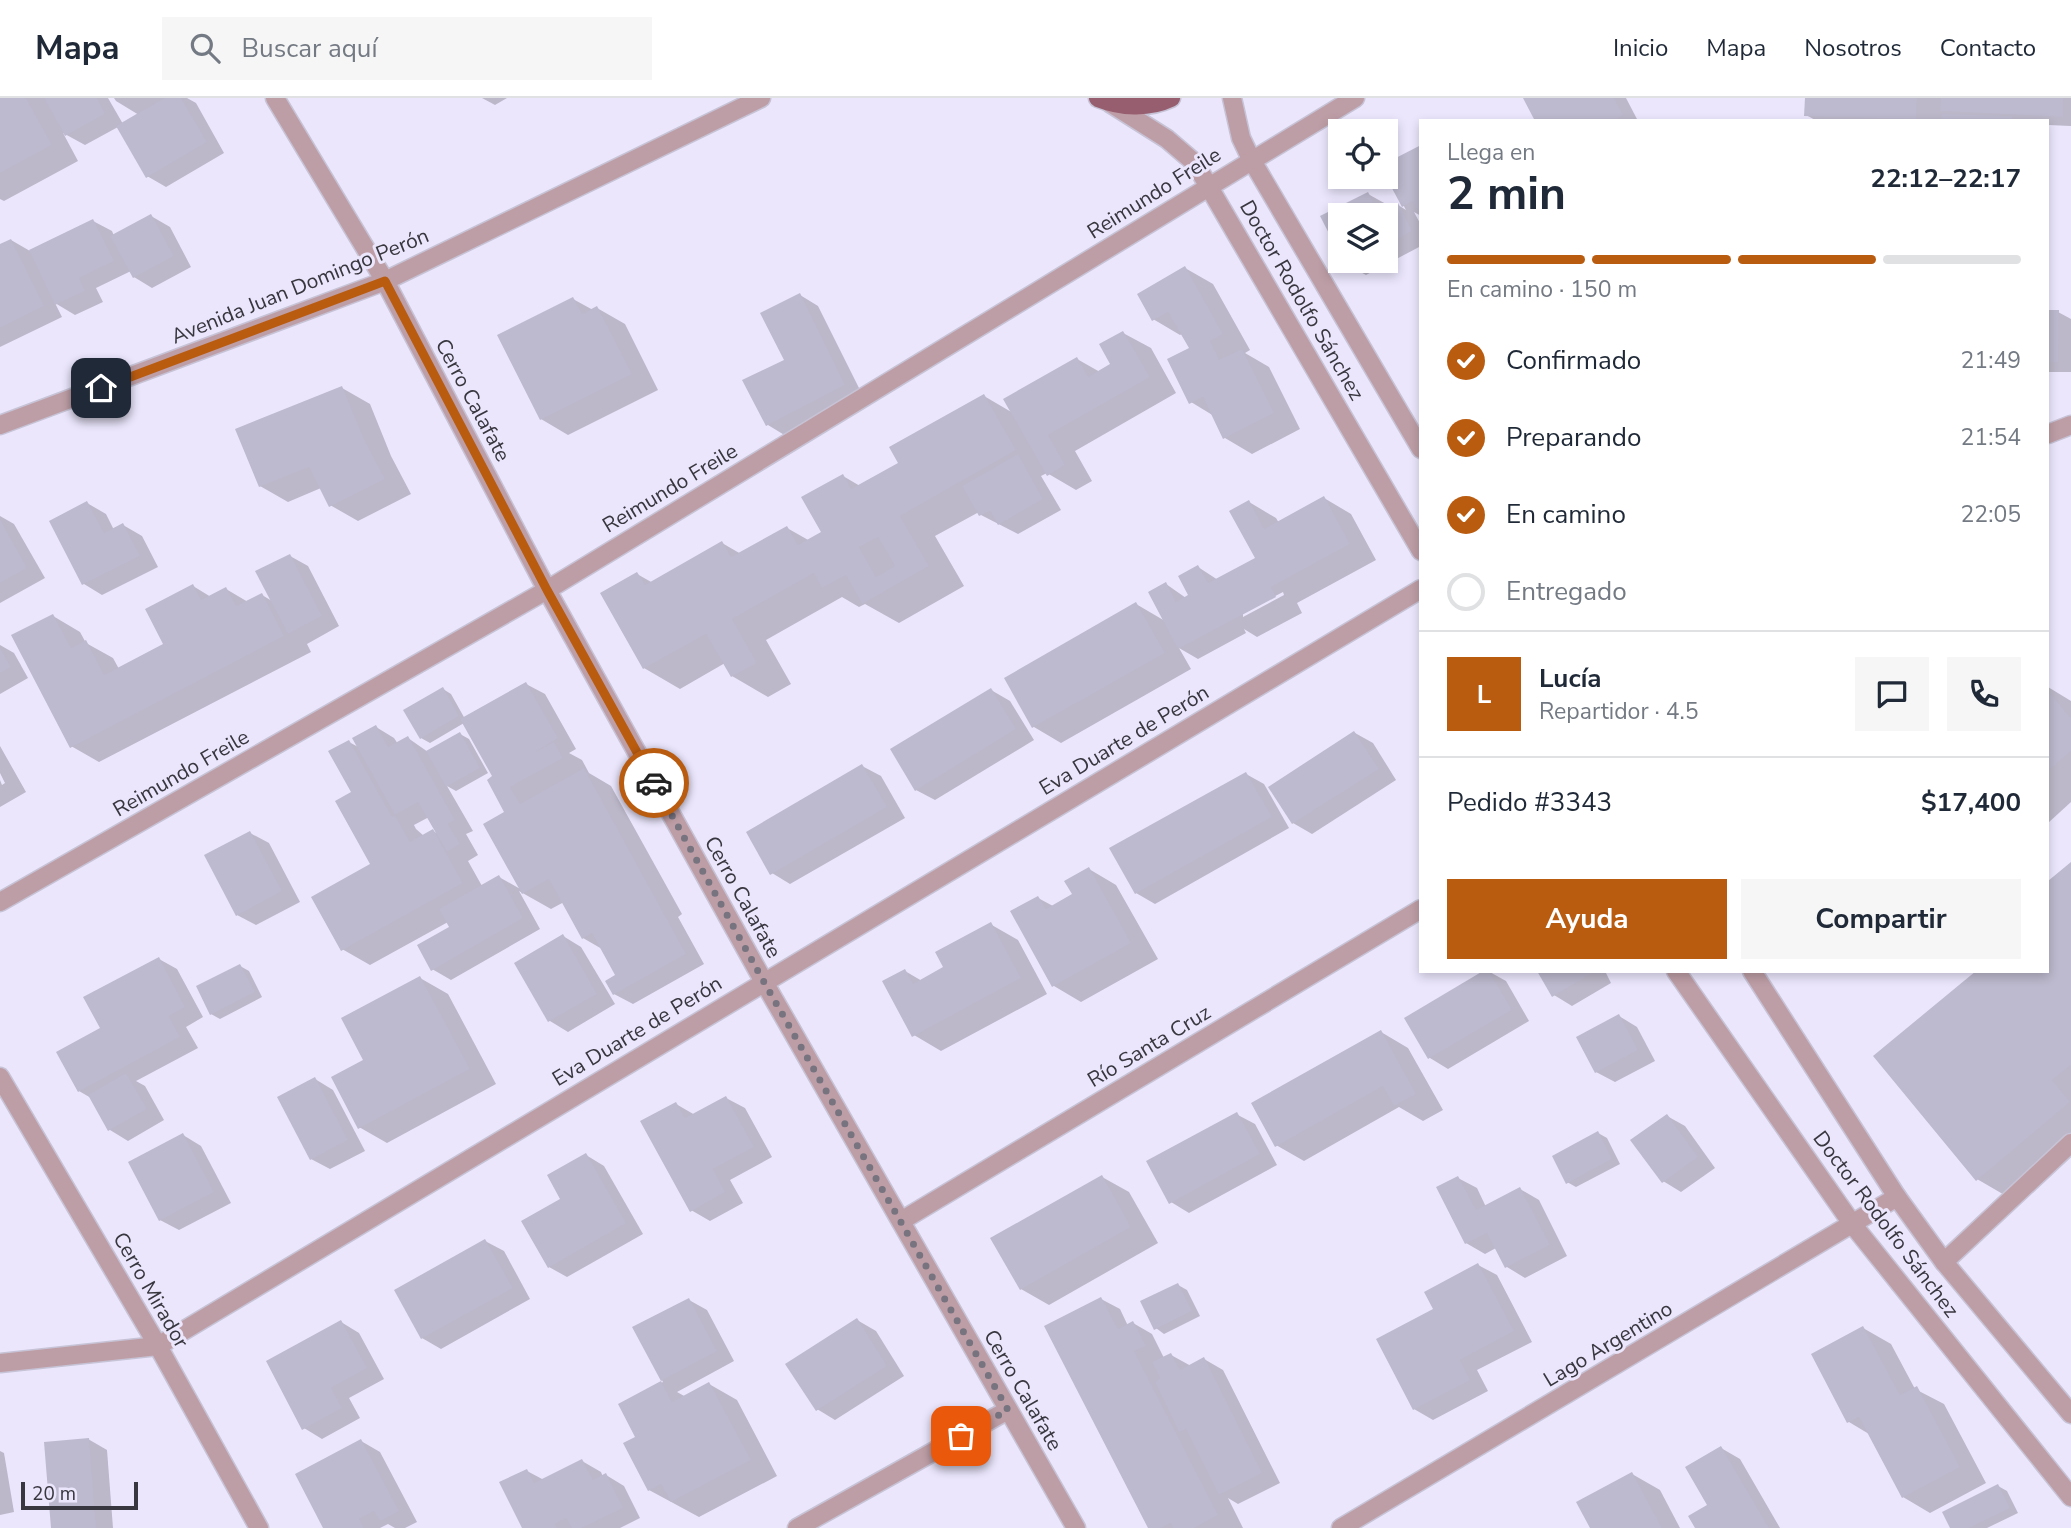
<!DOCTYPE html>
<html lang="es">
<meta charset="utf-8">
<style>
:root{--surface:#fff;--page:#f6f6f7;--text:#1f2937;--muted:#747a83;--line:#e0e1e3;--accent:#ba5c10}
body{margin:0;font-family:"Nunito Sans",sans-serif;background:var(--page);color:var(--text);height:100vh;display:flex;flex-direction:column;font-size:26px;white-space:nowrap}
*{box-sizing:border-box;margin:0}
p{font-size:23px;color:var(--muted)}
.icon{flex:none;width:38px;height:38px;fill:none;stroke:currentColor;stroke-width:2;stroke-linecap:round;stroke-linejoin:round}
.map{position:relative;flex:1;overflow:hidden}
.drawer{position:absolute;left:1419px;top:21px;width:630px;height:854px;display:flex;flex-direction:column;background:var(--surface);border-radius:0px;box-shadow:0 4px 10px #0003}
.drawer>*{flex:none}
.fabs{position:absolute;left:1328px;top:21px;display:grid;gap:14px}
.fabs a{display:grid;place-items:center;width:70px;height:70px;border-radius:0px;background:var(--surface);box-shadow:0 4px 10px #0003;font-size:35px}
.scale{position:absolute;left:21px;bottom:18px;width:117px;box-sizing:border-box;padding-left:7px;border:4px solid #38363e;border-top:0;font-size:19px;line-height:24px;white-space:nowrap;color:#38363e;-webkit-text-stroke:5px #ebe6fc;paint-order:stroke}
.pin{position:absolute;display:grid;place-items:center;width:60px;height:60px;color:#fff;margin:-30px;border-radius:14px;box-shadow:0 4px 10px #0006}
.courier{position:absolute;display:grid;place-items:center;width:70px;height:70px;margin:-35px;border:5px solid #ba5c10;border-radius:50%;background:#fff;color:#222;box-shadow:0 2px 9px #0007}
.head em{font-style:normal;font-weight:700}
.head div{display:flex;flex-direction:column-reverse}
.head{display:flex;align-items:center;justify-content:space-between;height:119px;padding:0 28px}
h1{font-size:46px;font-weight:700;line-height:52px}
.bar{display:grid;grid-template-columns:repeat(4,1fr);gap:10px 7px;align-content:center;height:84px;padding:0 28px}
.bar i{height:9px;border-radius:5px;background:var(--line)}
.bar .active{background:var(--accent)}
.bar p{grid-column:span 4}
.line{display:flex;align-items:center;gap:18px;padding:0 28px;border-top:2px solid var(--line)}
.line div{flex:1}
.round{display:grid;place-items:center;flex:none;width:74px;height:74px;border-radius:0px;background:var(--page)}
ol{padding:0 28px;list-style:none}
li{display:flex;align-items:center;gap:21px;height:77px}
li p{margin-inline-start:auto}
li .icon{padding:7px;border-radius:50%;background:var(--accent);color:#fff;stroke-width:4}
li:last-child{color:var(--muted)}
li i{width:38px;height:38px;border:4px solid var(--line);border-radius:50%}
.primary-button{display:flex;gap:14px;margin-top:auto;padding:14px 28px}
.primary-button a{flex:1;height:80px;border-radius:0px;background:var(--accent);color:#fff;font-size:28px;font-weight:700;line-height:80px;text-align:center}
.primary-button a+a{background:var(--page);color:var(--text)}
header{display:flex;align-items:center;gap:42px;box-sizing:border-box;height:98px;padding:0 35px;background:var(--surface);border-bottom:2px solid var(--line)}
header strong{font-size:33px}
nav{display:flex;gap:38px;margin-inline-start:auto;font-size:24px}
.search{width:490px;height:63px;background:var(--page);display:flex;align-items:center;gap:18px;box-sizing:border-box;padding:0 24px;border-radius:0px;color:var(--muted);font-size:26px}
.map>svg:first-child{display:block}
.shadow{fill:#0003;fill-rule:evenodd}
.building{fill:#bdb9ce;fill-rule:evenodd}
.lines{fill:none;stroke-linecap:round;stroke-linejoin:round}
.minor-casing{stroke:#c7c3d6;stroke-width:21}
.major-casing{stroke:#c7c3d6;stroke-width:21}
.minor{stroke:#be9ea6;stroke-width:18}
.major{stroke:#965e6f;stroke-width:18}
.done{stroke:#777480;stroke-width:7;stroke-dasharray:0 12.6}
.route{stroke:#ba5c10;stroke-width:9}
.labels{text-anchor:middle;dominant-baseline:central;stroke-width:6;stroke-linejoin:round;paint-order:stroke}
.street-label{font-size:21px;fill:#38363e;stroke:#ebe6fc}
</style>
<header>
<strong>Mapa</strong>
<div class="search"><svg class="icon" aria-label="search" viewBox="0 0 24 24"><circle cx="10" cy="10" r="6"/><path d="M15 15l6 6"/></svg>Buscar aquí</div>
<nav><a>Inicio</a><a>Mapa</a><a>Nosotros</a><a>Contacto</a></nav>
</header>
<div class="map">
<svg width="2071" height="1430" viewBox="0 0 2071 1430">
<rect width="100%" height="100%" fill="#ebe6fc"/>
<g class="shadow">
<path d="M0,0H108L123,26L139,17L116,3L114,0H187L196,5L224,55L166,89L147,78L118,29L85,47L63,35L78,63L4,103L0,101Z"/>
<path d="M482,0H507L495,7Z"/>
<path d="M1525,0H1626L1638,23H1537Z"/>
<path d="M1806,0H2071V28L2048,27V23H1817L1806,17Z"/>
<path d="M1421,49V118L1414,114L1421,127V148L1366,177L1347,167L1345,163H1386V117H1340V153L1322,119L1368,96L1386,106L1389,112L1398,107L1406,112L1386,75V67Z"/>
<path d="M151,118L170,129L191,169L152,190L134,179L131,173L96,190L103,204L75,217L55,205L62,219L0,249V148L11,142L30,153L93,123L112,133L114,138Z"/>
<path d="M1185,170L1213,186L1250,252L1245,255L1269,269L1300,331L1252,356L1225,340L1214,318L1191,304V251L1182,236L1180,237L1153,221Z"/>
<path d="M800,197L818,208L863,298L786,338L768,327L787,263Z"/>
<path d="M573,201L593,212L597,210L625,226L658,292L568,337L541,321Z"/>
<path d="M2048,213L2058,214L2071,221V274H2048Z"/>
<path d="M1123,235L1151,250L1176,295L1075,353L1092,383L1076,392L1047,375L1041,378L1061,412L1018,436L981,417L979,414L935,438L964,488L899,525L865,506L859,509L842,499L766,542L791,586L768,599L732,578L725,565L680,591L644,570L637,476L653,485L722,445L741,456L787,430L810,443L824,435L843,378L860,388L901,366L984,298L1013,315L1077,261L1100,274L1113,266Z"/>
<path d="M342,290L370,306L391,358L411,396L358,423L330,407L321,390L288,404L260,388Z"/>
<path d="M1324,400L1351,416L1376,462L1297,505L1302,515L1257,539L1244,531L1246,535L1198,561L1179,550L1191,571L1061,645L1034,629L1006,581L1136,506L1165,523L1166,486L1186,500L1191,498L1198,469L1218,482L1257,461L1249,404L1276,420L1279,425ZM1283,494L1284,497L1243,519V515Z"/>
<path d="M87,405L106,416L114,432L123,427L142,438L158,469L102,497L84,486L51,424Z"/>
<path d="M0,418L14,426L45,480L0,505Z"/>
<path d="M290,458L308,468L339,528L307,546L311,554L99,664L71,648L53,518L80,534L86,545L113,560L119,571L166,547L193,488L211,499L226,491L248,504L262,497L272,503Z"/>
<path d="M0,547L14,555L28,580L0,596Z"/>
<path d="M526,586L545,596L576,651L569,655L582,662L589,675L611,688L682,816L678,819L704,866L633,906L614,896L618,878L602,851L583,840L564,804L551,811L519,793L540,831L451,882L432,871L451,830L448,824L370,867L342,851L372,767L353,695L349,644L360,650L376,629L394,640L398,646L408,640L428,654L460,636L469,641L488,675L456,693L447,688L473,733L466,736L478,757L468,763L482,788L499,779L522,792L507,715L495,679L464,625L430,645L421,640L443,591L451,596L465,621ZM429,719L440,737L433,733L424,738L416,731L414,727Z"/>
<path d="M2048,589L2071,603V704L2048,725Z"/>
<path d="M991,592L1010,603L1034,642L935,702L916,692Z"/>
<path d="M1355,635L1373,645L1396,682L1312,736L1293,725Z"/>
<path d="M0,648L26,694L0,709V682L2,687L5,685L0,675Z"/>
<path d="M862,668L881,678L905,720L790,786L772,775Z"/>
<path d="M1246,676L1264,686L1289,730L1155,806L1136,795Z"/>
<path d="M250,735L269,745L300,804L256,827L237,817Z"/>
<path d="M2071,766V1053L2013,1102L1977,1081L2048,873V785Z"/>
<path d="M1089,771L1116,787L1158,861L1081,904L1054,888L1038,800L1053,808L1074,797Z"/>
<path d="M990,826L1018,842L1047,896L941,953L914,937L905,873L922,883L945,870Z"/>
<path d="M563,838L581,849L615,906L568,934L550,923Z"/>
<path d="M159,861L177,871L203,919L186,929L198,950L136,983L145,988L164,1022L128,1043L110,1032L91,1000L79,993L102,931Z"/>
<path d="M240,868L249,873L262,899L220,921L211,916Z"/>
<path d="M1488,873L1506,883L1529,923L1448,971L1430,960L1406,921Z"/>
<path d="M1539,873H1605L1611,885L1572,908L1554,897Z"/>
<path d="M420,880L448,896L496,986L387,1045L359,1029L365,962Z"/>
<path d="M1619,918L1637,929L1655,963L1615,984L1596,974Z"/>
<path d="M1381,934L1408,950L1443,1012L1423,1023L1399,1009L1304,1063L1276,1047Z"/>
<path d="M315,981L333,992L365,1053L330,1071L311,1061Z"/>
<path d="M726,1000L745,1010L772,1059L730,1082L743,1105L710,1123L691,1112L676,1006L695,1017Z"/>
<path d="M1236,1016L1255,1026L1277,1067L1189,1115L1171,1104Z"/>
<path d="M1667,1018L1685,1028L1715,1070L1681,1094L1663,1083Z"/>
<path d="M1598,1035L1607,1040L1620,1066L1576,1089L1567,1084Z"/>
<path d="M183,1037L201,1048L231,1105L179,1132L160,1122Z"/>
<path d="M586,1057L604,1068L643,1136L567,1179L549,1169Z"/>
<path d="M1102,1079L1129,1094L1158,1145L1049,1207L1021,1191Z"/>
<path d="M1458,1080L1477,1090L1486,1109L1520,1091L1539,1102L1567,1158L1525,1180L1507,1169L1496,1150L1485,1156L1466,1145Z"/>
<path d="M485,1143L504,1153L530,1201L441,1251L422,1240Z"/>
<path d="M1478,1167L1497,1177L1532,1244L1477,1272L1488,1293L1433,1322L1414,1311L1435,1212Z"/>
<path d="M1178,1187L1187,1192L1200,1218L1164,1236L1156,1230Z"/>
<path d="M1101,1201L1120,1211L1128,1228L1133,1225L1152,1236L1164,1260L1171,1257L1191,1268L1204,1261L1223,1272L1280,1385L1238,1406L1228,1400L1243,1430H1150Z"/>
<path d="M689,1202L707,1212L734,1263L677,1294L686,1299L709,1286L737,1302L777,1378L699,1419L649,1392L638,1339L620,1306L663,1284L635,1230Z"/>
<path d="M857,1222L876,1233L904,1278L835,1322L817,1311Z"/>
<path d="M341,1224L359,1235L384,1281L349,1300L360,1320L322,1341L304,1330Z"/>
<path d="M1863,1230L1891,1246L1915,1291L1944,1306L1986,1385L1930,1415L1903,1399L1869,1336L1849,1324Z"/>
<path d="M88,1341L107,1352L113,1430H53Z"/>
<path d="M361,1343L380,1354L417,1424L405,1430H395L388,1426L380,1430H325Z"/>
<path d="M1721,1350L1740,1361L1780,1430H1697L1710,1408Z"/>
<path d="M0,1353L4,1355L14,1414L0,1417Z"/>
<path d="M582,1363L601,1374L603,1379L606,1377L624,1388L640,1420L620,1430H524L527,1373L544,1382Z"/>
<path d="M1632,1376L1660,1392L1680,1430H1592Z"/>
<path d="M1998,1388L2007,1393L2018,1415L1987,1430H1952Z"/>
</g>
<g class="building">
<path d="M0,0H26L52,47L0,75Z"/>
<path d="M44,0H97L105,16L65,38Z"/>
<path d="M164,0H181L207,44L146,80L116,28Z"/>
<path d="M1523,0H1614L1623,17L1613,23H1535Z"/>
<path d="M1805,0H1917L1916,21L1804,18Z"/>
<path d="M1941,0H2063V19L1940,13Z"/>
<path d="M1942,16L2012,18V23H1941Z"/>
<path d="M1421,47V117L1413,103L1402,109L1386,79V65Z"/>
<path d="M1368,94L1379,115L1398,105L1412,133L1386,147V117H1340V157L1320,118Z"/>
<path d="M151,116L174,158L133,180L110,138Z"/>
<path d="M93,121L114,163L79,180L85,193L55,207L29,152Z"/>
<path d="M11,141L44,208L0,230V146Z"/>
<path d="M1185,168L1223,236L1210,243L1219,262L1242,251L1274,315L1223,341L1203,299L1189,306L1167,261L1189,250L1168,214L1152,223L1137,196Z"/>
<path d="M800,195L845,287L766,328L742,282L784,262L760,215Z"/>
<path d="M573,199L582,216L597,208L632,276L540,322L497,237Z"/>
<path d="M2048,212H2059L2058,264H2048Z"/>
<path d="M1123,233L1150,279L1048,337L1065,367L1047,378L1003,301L1077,259L1088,279L1110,266L1099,246Z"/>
<path d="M342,288L364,341L385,381L329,409L309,369L259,389L235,331Z"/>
<path d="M984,296L1016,352L900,418L929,468L862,506L846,477L822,490L814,475L732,521L757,565L731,579L706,536L643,571L600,495L637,474L645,487L722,443L731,459L787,428L798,447L821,434L801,399L843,376L851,391L898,365L889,349ZM878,439L895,468L876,479L859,449Z"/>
<path d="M1018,356L1043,401L998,427L990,413L979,418L962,388Z"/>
<path d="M1324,398L1350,446L1271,489L1276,499L1178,551L1148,494L1166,484L1176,504L1188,497L1178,478L1198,467L1208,485L1255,460L1229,413L1249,402L1264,431Z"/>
<path d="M87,403L104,435L123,425L140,458L82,487L49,423Z"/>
<path d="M0,421L27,470L0,485Z"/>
<path d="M290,456L322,518L288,536L255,473Z"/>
<path d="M193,486L201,502L226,489L236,508L262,495L284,538L70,650L11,537L53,516L71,550L86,542L104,577L163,546L145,511Z"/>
<path d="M1136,504L1165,555L1032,630L1004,580Z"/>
<path d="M0,550L11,569L0,575Z"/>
<path d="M526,584L558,640L535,654L554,644L563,660L510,689L520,706L584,670L686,856L613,897L605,883L615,877L592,835L582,841L549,781L522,796L483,726L504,714L487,682L492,678L460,621Z"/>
<path d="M443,589L459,618L420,641L403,612Z"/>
<path d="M991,590L1016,631L915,693L890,651Z"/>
<path d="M2048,593L2071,620V653L2048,673Z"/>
<path d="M376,627L388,649L408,638L455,722L448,726L460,746L447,754L418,704L395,717L352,640Z"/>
<path d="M1354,633L1379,671L1292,726L1268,689Z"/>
<path d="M460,634L480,670L446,689L426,653Z"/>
<path d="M349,642L392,719L395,717L410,744L433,731L463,785L341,853L311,799L370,766L335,703L351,694L328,653Z"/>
<path d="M862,666L887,709L770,777L746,734Z"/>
<path d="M1246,674L1272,719L1135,796L1109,750Z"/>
<path d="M250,733L282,793L236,818L204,757Z"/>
<path d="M2071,764V967L2052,982L2070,1004L1976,1083L1873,958L1976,873H2048V783Z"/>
<path d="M1089,769L1131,845L1052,889L1010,813L1038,798L1046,811L1072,796L1064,783Z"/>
<path d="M499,777L523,820L431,873L417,847L449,829L439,811Z"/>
<path d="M991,824L1021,880L912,939L882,883L905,871L913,886L943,869L935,854Z"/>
<path d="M563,836L597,896L548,924L514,865Z"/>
<path d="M159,859L185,909L169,918L180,939L78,994L56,954L100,930L83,899Z"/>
<path d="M240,866L255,894L210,917L196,888Z"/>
<path d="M1483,873H1489L1512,912L1428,961L1404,920Z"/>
<path d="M1537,873H1595L1552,899Z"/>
<path d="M420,878L470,971L358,1031L331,979L363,962L341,920Z"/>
<path d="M1619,916L1638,952L1595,975L1576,939Z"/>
<path d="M1381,932L1416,996L1394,1008L1383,988L1275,1049L1251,1005Z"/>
<path d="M126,975L147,1011L108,1033L88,997Z"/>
<path d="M315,979L348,1042L310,1062L277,999Z"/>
<path d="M726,998L754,1049L713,1071L725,1094L690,1114L640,1023L676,1004L685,1020Z"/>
<path d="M1237,1014L1260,1056L1169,1106L1146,1063Z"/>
<path d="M1667,1016L1698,1059L1662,1085L1630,1042Z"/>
<path d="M1598,1033L1612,1061L1566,1086L1552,1058Z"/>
<path d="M183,1035L214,1094L159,1123L128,1064Z"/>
<path d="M586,1055L626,1125L548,1170L521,1123L560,1101L547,1077Z"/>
<path d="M1102,1077L1131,1129L1020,1192L990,1140Z"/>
<path d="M1458,1078L1476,1112L1520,1089L1550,1147L1505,1170L1487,1135L1465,1146L1436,1089Z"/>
<path d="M485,1141L513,1190L421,1241L394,1192Z"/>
<path d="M1478,1165L1514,1233L1460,1262L1470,1282L1413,1312L1376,1241L1433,1211L1424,1194Z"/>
<path d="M1178,1185L1192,1213L1154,1232L1140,1203Z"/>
<path d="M1101,1199L1118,1231L1133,1223L1146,1248L1134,1253L1218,1417L1194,1430H1173L1171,1425L1161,1430H1148L1044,1228Z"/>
<path d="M689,1200L717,1253L661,1283L632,1229Z"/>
<path d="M857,1220L887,1268L816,1313L785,1266Z"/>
<path d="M341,1222L367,1270L331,1290L342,1310L302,1332L266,1263Z"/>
<path d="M1863,1228L1900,1297L1917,1288L1960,1369L1902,1400L1859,1319L1847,1325L1811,1256Z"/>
<path d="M1171,1255L1180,1272L1204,1259L1262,1375L1219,1397L1186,1331L1179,1334L1155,1284L1160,1280L1152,1264Z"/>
<path d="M661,1283L672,1304L709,1284L751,1362L671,1404L661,1386L648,1393L623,1345L635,1339L618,1306Z"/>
<path d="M89,1340L96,1430H51L44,1344Z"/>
<path d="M361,1341L399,1413L380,1423L374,1413L359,1421L364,1430H323L295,1376Z"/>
<path d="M1721,1348L1769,1430H1695L1688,1418L1707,1407L1685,1369Z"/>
<path d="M582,1361L593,1382L606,1375L623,1410L582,1430H572L566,1420L555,1426L557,1430H522L499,1384L527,1371L534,1385Z"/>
<path d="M1632,1374L1662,1430H1590L1576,1404Z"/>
<path d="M1998,1386L2010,1410L1969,1430H1950L1942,1414Z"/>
</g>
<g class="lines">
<g class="minor-casing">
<g id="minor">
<path d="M275,0L385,183L547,492L764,884L1076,1430"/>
<path d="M1232,0L1241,40L1251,61L1421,351"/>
<path d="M1110,5L1167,41L1195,65L1421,453"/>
<path d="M0,327L385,183L761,0"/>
<path d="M2048,336L2071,327"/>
<path d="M0,804L547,492L1355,0"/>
<path d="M1676,873L1853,1127L2071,1399"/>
<path d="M1752,873L1897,1099L1944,1164L2071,1316"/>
<path d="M0,979L158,1248L259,1430"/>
<path d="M901,1123L1421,811"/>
<path d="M1944,1164L2071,1045"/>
<path d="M0,1265L158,1248L1421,491"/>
<path d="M797,1430L1008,1312"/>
<path d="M1341,1430L1897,1099"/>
</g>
</g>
<g class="major-casing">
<path id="major" d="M1098,0C1121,9 1148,11 1171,0"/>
</g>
<use href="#minor" class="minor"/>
<use href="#major" class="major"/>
</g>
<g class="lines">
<path class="done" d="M654,685L764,884L1008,1312L961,1338"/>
<path class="route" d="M101,290L385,183L547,492L654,685"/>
</g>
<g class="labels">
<g class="street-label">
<text transform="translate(1154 95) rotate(-32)">Reimundo Freile</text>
<text transform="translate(300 188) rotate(-22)">Avenida Juan Domingo Perón</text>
<text transform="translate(1302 202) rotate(60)">Doctor Rodolfo Sánchez</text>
<text transform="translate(473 302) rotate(62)">Cerro Calafate</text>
<text transform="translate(670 390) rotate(-31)">Reimundo Freile</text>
<text transform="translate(1124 642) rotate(-31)">Eva Duarte de Perón</text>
<text transform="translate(181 675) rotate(-30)">Reimundo Freile</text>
<text transform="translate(743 799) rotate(61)">Cerro Calafate</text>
<text transform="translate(637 933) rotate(-31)">Eva Duarte de Perón</text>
<text transform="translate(1149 948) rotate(-31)">Río Santa Cruz</text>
<text transform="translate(1886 1126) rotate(53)">Doctor Rodolfo Sánchez</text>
<text transform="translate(151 1192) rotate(60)">Cerro Mirador</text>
<text transform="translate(1608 1246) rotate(-31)">Lago Argentino</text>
<text transform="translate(1023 1292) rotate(60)">Cerro Calafate</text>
</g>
</g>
</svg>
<div class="fabs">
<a><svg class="icon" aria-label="locate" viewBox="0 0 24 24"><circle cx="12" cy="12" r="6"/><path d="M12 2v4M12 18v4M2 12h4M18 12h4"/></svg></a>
<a><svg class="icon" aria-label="layers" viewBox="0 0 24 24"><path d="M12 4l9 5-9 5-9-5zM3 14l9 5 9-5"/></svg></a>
</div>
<div class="scale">20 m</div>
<div class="pin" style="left:961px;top:1338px;background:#ea580c"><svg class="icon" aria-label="bag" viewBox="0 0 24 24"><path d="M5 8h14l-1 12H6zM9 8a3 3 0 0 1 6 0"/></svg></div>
<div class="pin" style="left:101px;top:290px;background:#1f2937"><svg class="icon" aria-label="home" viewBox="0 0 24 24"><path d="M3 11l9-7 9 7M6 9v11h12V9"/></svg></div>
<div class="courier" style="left:654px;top:685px"><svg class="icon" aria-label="car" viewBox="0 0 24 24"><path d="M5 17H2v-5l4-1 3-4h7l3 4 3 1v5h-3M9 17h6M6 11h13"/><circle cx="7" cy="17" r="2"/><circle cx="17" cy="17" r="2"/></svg></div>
<section class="drawer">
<div class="head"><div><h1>2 min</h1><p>Llega en</p></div><em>22:12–22:17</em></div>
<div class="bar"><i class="active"></i><i class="active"></i><i class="active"></i><i></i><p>En camino · 150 m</p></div>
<ol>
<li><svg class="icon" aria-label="check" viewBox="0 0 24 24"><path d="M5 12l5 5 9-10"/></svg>Confirmado<p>21:49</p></li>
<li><svg class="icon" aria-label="check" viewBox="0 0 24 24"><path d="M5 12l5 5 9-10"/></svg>Preparando<p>21:54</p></li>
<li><svg class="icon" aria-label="check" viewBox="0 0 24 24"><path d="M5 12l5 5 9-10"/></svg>En camino<p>22:05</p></li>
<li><i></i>Entregado</li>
</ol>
<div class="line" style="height:126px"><b class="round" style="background:var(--accent);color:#fff">L</b><div><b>Lucía</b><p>Repartidor · 4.5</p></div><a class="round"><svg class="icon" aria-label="chat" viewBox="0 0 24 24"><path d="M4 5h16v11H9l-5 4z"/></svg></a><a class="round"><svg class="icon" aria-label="phone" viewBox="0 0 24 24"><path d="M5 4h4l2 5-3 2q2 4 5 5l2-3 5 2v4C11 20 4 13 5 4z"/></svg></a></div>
<div class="line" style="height:91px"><div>Pedido #3343</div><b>$17,400</b></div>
<div class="primary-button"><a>Ayuda</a><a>Compartir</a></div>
</section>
</div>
